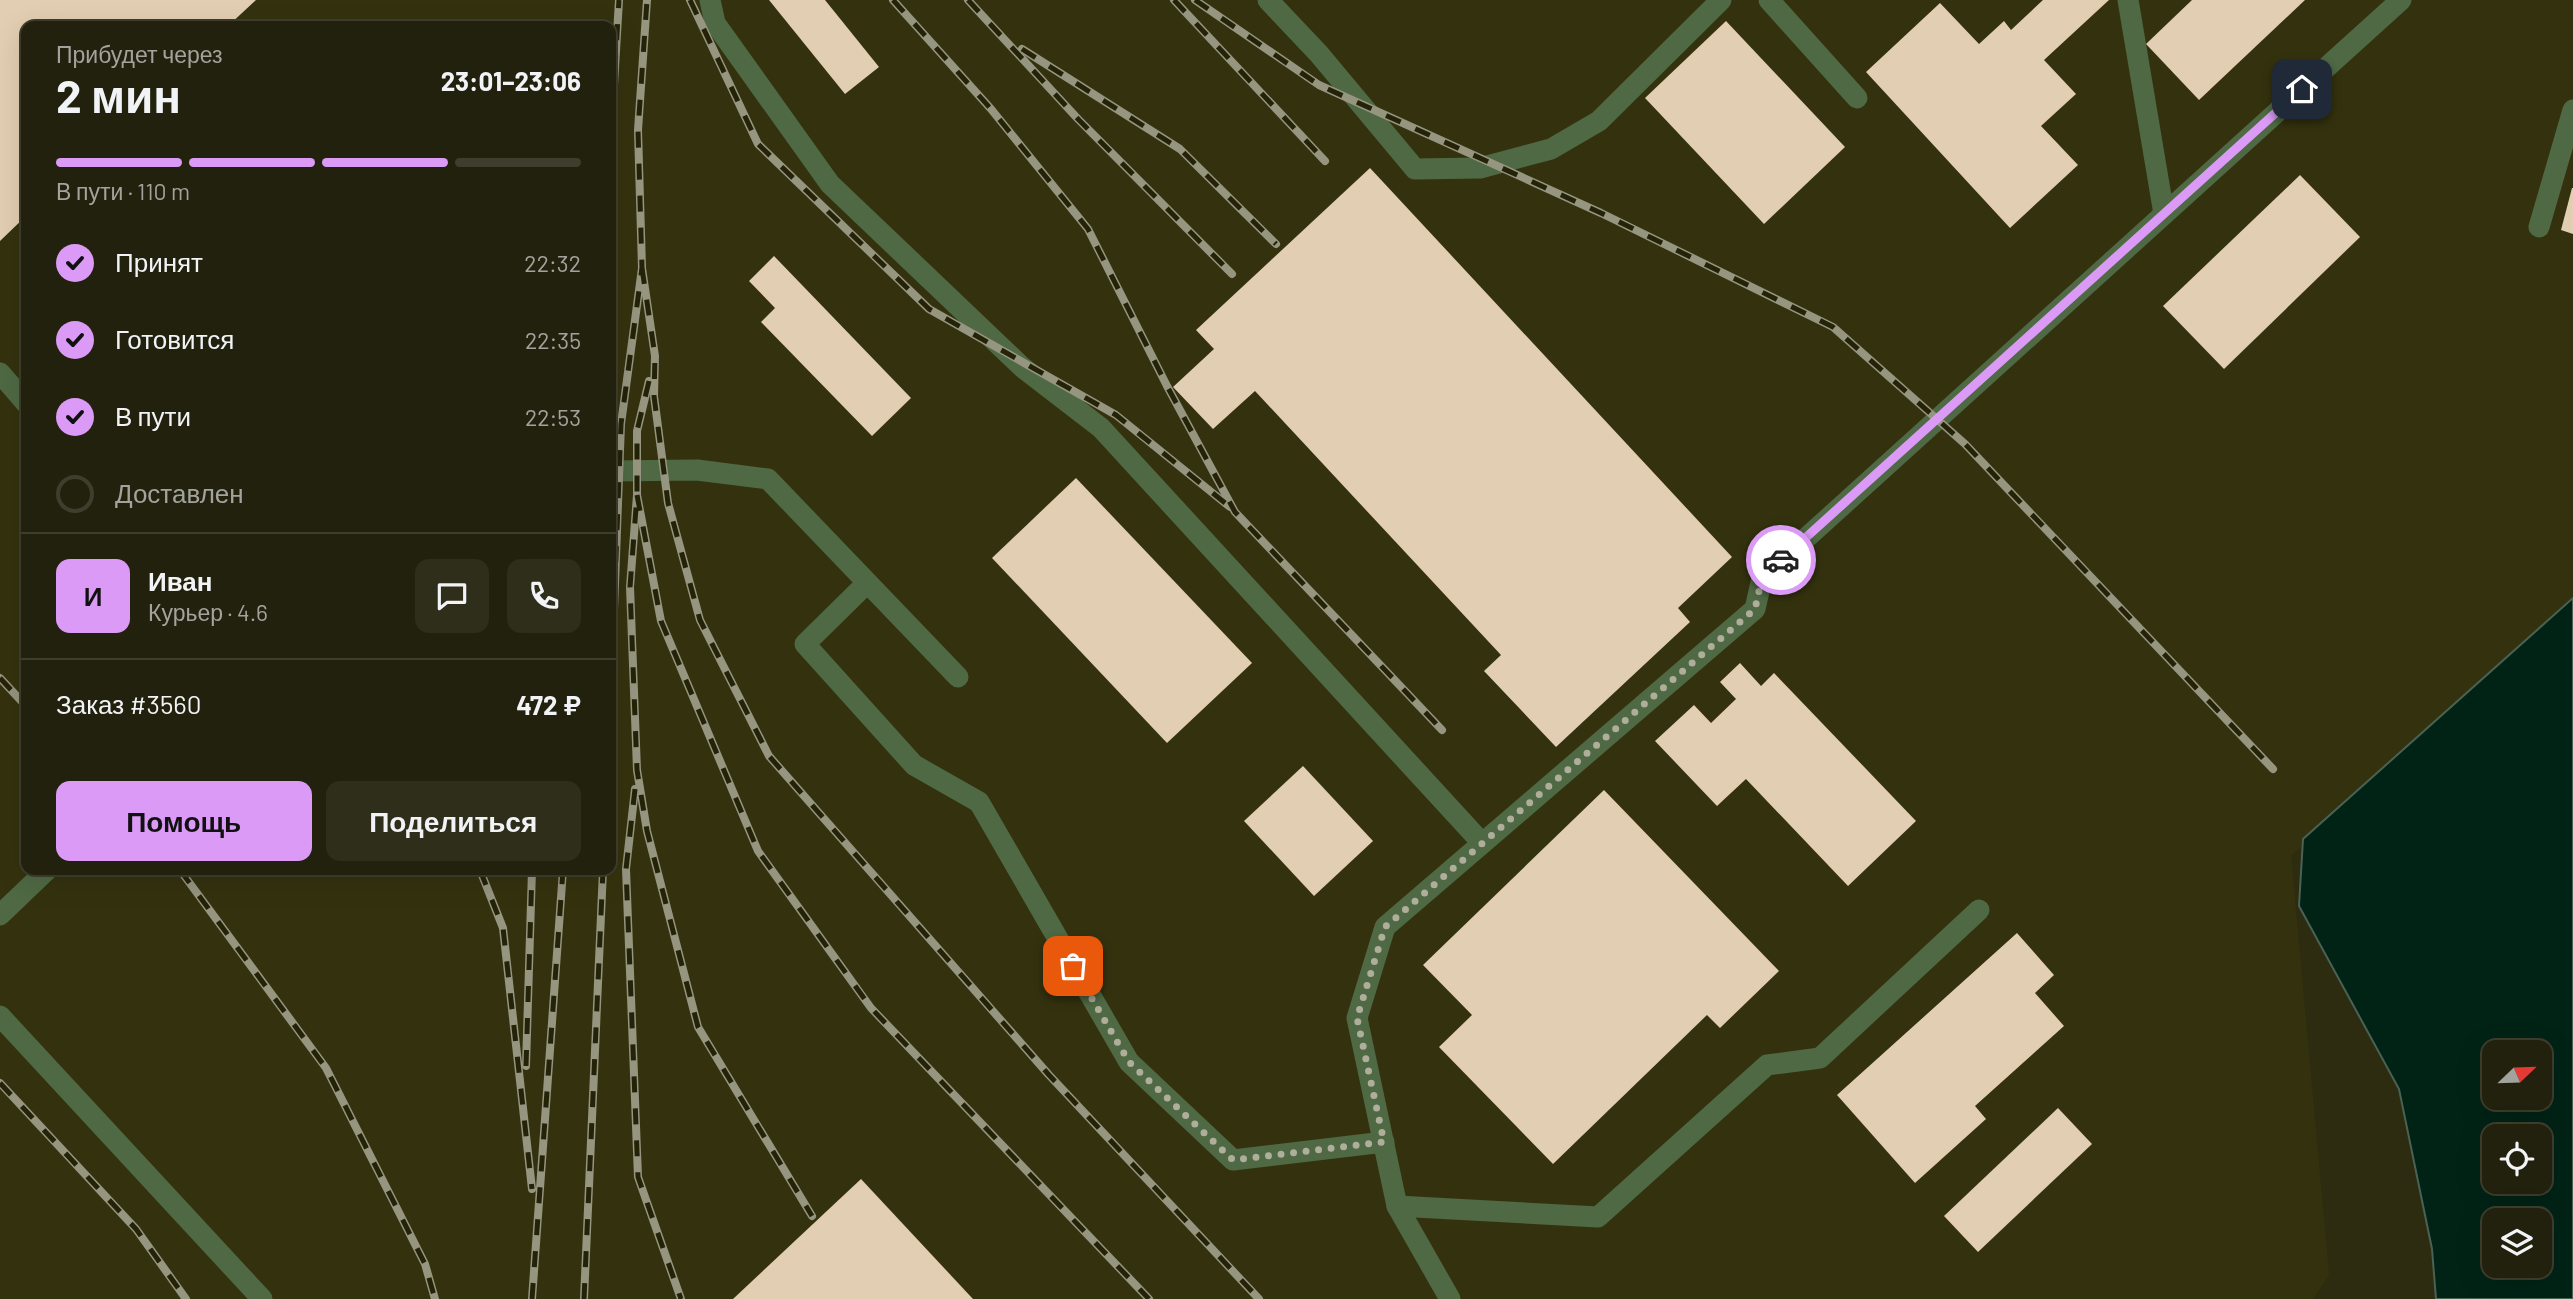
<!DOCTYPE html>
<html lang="ru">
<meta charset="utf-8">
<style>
:root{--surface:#22210d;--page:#2e2e1b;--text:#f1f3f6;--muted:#a2a39d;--line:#3f3e2e;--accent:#db9af6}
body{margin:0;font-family:Barlow,sans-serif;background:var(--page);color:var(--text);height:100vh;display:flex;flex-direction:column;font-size:26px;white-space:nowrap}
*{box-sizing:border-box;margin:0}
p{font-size:23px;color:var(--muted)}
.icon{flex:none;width:38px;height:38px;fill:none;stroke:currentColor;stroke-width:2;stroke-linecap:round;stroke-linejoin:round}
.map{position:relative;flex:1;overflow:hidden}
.sheet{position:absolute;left:21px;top:21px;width:595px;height:854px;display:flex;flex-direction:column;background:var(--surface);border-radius:14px;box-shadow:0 7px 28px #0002,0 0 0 2px var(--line)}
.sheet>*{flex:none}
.needle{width:46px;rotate:67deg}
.tools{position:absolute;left:2482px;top:1040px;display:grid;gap:14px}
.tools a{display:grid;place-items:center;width:70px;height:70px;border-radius:14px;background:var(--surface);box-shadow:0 7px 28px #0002,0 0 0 2px var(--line);font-size:35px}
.pin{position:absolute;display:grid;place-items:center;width:60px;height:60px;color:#fff;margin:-30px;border-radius:14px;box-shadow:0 4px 10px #0006}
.courier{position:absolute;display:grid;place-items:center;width:70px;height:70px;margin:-35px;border:5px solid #db9af6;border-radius:50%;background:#fff;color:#222;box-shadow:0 2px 9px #0007}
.summary em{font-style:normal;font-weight:700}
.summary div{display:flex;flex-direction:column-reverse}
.summary{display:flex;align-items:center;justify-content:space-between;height:119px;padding:0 35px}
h1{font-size:46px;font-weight:700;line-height:52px}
.bar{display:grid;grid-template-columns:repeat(4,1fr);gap:10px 7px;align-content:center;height:84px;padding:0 35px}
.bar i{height:9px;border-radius:5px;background:var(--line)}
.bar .selected{background:var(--accent)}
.bar p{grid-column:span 4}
.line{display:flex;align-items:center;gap:18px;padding:0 35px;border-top:2px solid var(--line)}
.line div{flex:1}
.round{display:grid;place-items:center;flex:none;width:74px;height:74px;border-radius:14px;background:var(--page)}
ol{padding:0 35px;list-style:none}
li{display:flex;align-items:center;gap:21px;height:77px}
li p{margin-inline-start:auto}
li .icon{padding:7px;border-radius:50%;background:var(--accent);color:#111;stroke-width:4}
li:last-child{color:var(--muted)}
li i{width:38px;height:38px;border:4px solid var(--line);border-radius:50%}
.button{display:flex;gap:14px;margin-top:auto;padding:14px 35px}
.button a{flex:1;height:80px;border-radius:14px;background:var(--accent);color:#111;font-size:28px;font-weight:700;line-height:80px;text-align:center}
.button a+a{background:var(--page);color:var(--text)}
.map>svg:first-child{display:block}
.built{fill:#34320e;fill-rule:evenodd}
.water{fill:#002316;stroke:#496254;stroke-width:2;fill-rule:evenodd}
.building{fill:#e2ceb2}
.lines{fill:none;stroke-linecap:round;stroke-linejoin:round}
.lane{stroke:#4f6944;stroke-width:21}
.rail-casing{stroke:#959580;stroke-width:8}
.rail{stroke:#242207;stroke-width:5;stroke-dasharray:16;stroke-linecap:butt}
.done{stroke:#aeae9a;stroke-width:7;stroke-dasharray:0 12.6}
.route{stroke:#db9af6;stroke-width:9}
</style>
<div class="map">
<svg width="2573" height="1299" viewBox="0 0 2573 1299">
<rect width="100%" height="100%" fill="#2d2c11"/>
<path class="built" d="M0,0H2573V597L2291,856L2329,1275L2313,1299H0ZM26,26H611V870H26Z"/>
<path class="water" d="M2573,598V1299H2436L2432,1249L2399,1089L2299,906L2303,839ZM2494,1052H2539V1097H2494ZM2494,1136H2539V1181H2494ZM2494,1220H2539V1265H2494Z"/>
<g class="building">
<path d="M0,0H256L228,26H26V216L0,241Z"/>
<path d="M769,0H825L879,67L845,94Z"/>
<path d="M2043,0H2109L2044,60L2076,94L2041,126L2078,165L2010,228L1866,72L1940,3L1979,44L2004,21L2011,30Z"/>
<path d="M2192,0H2305L2199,100L2146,44Z"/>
<path d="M1726,21L1845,147L1764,224L1645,98Z"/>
<path d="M1370,168L1732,557L1678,608L1690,622L1556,747L1484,671L1501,655L1255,391L1213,429L1173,387L1214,349L1196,330Z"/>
<path d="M2300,175L2360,237L2224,369L2163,306Z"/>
<path d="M2572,188H2573V234L2561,230Z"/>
<path d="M774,256L911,398L872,436L761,322L775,308L749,281Z"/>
<path d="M1076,478L1252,663L1167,743L992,558Z"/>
<path d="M1740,663L1761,686L1774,673L1916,821L1848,886L1746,779L1717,806L1655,741L1694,705L1711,723L1736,699L1720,682Z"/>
<path d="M1303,766L1373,841L1314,896L1244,821Z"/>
<path d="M1604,790L1779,971L1720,1028L1707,1015L1553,1164L1439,1047L1472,1015L1423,965Z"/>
<path d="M2017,933L2054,975L2035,993L2064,1026L1975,1106L1986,1119L1915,1183L1837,1095Z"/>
<path d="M2058,1108L2092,1144L1978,1252L1944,1216Z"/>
<path d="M861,1179L973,1299H733Z"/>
</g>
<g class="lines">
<g class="lane">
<path d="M710,0L715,23L830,184L1022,367L1101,428L1482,843"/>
<path d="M1268,0L1319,54L1415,169L1480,168L1551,149L1599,121L1721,0"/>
<path d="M1769,0L1857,98"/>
<path d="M2128,0L2164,214"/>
<path d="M2539,227L2573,110"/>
<path d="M0,373L26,403"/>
<path d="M611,471L697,470L768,479L958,677"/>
<path d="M867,583L805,644L914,765L979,802L1129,1062L1233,1160L1384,1142"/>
<path d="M0,915L47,870"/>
<path d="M0,1016L262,1299"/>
<path d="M1397,1206L1598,1217L1767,1065L1820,1058L1979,910"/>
<path d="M1450,1299L1397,1206L1357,1018L1385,927L1755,609L1762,578L2401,0"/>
</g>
<g class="rail-casing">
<g id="rail">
<path d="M690,0L758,144L929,309L1116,415L1230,507"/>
<path d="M893,0L991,109L1088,229L1167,386L1235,512L1442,730"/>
<path d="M968,0L1078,119L1232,274"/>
<path d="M1174,0L1325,161"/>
<path d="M1195,0L1319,85L1601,213L1833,327L1965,444L2273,769"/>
<path d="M1022,49L1180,149L1276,244"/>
<path d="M611,136L619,0"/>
<path d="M642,268L655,356L654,396L668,503L700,620L769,756L1049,1075L1259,1299"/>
<path d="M649,381L637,431V495L630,587L637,770L647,831L698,1027L812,1216"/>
<path d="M637,495L661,621L758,851L871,1008L1149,1299"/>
<path d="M0,678L26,706"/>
<path d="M611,690L621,424L642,268L638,130L647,0"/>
<path d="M635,789L626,869L638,1177L681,1299"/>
<path d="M180,870L326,1068L425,1264L435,1299"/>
<path d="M480,870L503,928L532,1189"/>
<path d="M526,1066L532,870"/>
<path d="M0,1083L136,1229L186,1299"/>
<path d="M532,1299L563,870"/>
<path d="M584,1299L603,870"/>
</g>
</g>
<use href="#rail" class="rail"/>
</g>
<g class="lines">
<path class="done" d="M1073,966L1129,1062L1233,1160L1384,1142L1357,1018L1385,927L1755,609L1762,578L1781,560"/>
<path class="route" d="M1781,560L2302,89"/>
</g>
</svg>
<div class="tools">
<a><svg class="needle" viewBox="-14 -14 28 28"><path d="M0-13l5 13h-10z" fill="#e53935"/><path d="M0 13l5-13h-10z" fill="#a2a39d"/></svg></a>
<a><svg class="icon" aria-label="locate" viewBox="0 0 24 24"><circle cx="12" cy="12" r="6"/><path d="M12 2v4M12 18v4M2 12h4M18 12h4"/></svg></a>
<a><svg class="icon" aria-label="layers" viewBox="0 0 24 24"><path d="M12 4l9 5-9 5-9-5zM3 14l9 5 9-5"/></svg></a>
</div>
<div class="pin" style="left:1073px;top:966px;background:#ea580c"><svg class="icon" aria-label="bag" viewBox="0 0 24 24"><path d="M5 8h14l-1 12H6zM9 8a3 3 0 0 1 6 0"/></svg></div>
<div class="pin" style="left:2302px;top:89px;background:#1f2937"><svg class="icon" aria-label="home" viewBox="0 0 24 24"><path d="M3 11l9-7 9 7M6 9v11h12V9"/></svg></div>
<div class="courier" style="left:1781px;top:560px"><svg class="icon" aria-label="car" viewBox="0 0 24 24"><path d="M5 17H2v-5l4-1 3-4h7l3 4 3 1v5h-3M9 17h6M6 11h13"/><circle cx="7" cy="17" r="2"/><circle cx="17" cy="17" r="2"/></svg></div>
<section class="sheet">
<div class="summary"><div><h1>2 мин</h1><p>Прибудет через</p></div><em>23:01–23:06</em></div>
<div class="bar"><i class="selected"></i><i class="selected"></i><i class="selected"></i><i></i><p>В пути · 110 m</p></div>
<ol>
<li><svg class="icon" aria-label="check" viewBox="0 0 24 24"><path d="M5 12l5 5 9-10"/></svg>Принят<p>22:32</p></li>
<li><svg class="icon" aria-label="check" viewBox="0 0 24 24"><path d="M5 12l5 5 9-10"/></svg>Готовится<p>22:35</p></li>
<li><svg class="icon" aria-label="check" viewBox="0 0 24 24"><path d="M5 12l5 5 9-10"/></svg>В пути<p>22:53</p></li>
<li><i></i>Доставлен</li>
</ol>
<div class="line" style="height:126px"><b class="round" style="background:var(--accent);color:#111">И</b><div><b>Иван</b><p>Курьер · 4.6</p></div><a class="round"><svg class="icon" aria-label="chat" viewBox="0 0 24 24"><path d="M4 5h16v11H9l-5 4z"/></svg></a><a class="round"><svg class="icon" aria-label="phone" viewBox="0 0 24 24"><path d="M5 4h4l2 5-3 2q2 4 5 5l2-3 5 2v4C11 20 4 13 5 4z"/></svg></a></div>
<div class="line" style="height:91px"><div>Заказ #3560</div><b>472 ₽</b></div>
<div class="button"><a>Помощь</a><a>Поделиться</a></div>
</section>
</div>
